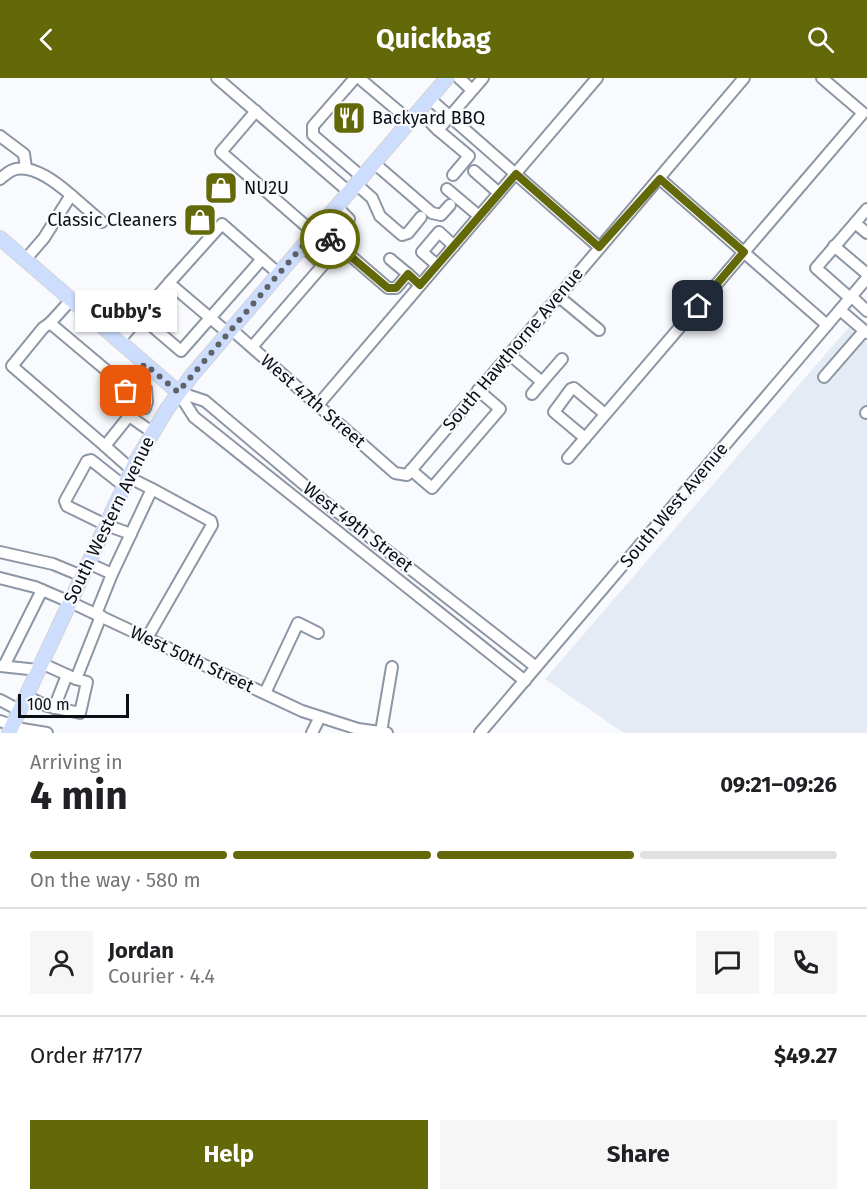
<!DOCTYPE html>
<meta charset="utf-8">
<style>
:root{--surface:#fff;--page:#f6f6f6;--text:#202124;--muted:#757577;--line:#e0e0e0;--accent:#636808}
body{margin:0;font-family:"Fira Sans",sans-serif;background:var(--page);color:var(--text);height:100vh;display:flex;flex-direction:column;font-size:22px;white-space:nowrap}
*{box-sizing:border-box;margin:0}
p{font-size:20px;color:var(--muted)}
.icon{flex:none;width:33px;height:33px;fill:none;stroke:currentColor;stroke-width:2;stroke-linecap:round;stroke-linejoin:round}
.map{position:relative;height:655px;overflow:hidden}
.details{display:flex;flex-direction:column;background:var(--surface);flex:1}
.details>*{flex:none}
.scale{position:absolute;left:18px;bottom:15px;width:111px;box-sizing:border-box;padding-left:6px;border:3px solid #0b0e14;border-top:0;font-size:16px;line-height:21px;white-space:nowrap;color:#0b0e14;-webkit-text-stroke:4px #f8fafe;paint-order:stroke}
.pin{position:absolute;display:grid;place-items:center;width:51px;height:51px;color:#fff;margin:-26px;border-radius:12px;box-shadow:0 3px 9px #0006}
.courier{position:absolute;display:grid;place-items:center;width:60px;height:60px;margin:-30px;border:4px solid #636808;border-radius:50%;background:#fff;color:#222;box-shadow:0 2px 8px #0007}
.bubble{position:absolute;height:42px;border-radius:0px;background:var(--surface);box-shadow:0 2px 4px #0004;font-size:20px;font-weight:700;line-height:42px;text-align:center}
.summary em{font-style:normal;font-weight:700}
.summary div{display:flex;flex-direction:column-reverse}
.summary{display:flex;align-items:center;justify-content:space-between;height:102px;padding:0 30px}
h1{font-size:39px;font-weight:700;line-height:45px}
.bar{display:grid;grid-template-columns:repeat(4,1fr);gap:9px 6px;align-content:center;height:72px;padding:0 30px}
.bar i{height:8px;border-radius:4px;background:var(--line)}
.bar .active{background:var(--accent)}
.bar p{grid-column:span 4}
.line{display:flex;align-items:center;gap:15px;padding:0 30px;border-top:2px solid var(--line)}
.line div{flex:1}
.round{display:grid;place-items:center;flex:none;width:63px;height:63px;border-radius:0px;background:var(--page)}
.primary-button{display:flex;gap:12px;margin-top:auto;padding:12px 30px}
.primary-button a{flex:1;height:69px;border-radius:0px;background:var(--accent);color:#fff;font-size:24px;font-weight:700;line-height:69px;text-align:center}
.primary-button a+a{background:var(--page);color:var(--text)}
header{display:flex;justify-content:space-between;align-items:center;height:78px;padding:0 30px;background:var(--accent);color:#fff;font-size:27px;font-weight:700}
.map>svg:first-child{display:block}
.built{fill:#e5ebf4}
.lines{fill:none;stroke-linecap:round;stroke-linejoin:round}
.minor-tunnel{stroke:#d4d7db;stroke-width:10;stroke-dasharray:10 5;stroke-linecap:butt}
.minor-casing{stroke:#8d96a5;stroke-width:14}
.major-casing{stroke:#d3d4d5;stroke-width:16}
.minor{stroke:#fff;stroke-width:10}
.major{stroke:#cdddfd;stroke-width:14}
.done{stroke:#5e6166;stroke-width:6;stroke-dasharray:0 10.8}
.route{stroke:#636808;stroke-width:8}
.labels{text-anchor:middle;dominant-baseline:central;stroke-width:4.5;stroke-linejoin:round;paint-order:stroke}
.poi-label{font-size:18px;fill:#0b0e14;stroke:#f8fafe;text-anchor:start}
.street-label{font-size:18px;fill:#0b0e14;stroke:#f8fafe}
</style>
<header><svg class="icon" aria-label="back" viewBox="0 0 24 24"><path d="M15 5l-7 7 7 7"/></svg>Quickbag<svg class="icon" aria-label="search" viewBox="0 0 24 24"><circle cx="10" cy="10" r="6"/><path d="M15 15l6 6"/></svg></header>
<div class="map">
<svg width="867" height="655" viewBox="0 0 867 655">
<rect width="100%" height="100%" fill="#f8fafe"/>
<path class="built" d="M849,249L867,265V655H624L545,601Z"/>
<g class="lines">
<path class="minor-tunnel" d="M137,314L138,327"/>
<g class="minor-casing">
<g id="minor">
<path d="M217,0L349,114"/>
<path d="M355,0L313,48V57L362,99"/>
<path d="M359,0L410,43"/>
<path d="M459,0L472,12"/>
<path d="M430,21L599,169"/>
<path d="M256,33L221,74L314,155"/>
<path d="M432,46L438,52L483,0"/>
<path d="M438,52L469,78L453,97"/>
<path d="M0,58L24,76L26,90"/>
<path d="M374,85L432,135L441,137L450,127"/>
<path d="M474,93L499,115"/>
<path d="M0,101C5,97 10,92 16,91C35,87 58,106 71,117L44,160L25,182"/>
<path d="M660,101L827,247"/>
<path d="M356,106L372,120L380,138L402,157L408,155L421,139"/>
<path d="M447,111L479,138"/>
<path d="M71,117L102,144"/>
<path d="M855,145L867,131"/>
<path d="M317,151L327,160L336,159L349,141L337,129"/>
<path d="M331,161L388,210H396L408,196L420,207"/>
<path d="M303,168L323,187L332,174"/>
<path d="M834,168L867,196"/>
<path d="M390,181L408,196"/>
<path d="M437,187L422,174L439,154L454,168"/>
<path d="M558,218L599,252"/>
<path d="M851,218L867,233"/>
<path d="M850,220L816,190L855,145L867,155"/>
<path d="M71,222L50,245L125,308"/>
<path d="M840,232L867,255"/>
<path d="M140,238L181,273L262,181"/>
<path d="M50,245L43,250L12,288L105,368"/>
<path d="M231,251L395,395L407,397L744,0"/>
<path d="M228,255L169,205L222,146L279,196"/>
<path d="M119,263L169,205"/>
<path d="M252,269L323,187"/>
<path d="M509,276L542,304L562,281"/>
<path d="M824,299L864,253"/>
<path d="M126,313L146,311L147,324L145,330L129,332"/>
<path d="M178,314L205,323L321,421L536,589"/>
<path d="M178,314L194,339L525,603"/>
<path d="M532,316L542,304"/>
<path d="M318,327L597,0"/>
<path d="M866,335L867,334"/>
<path d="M129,338L125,308L145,286"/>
<path d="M585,360L554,334L571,311L574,310L605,336"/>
<path d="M568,380L863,35L822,0"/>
<path d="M132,392L105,368L129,338L152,354"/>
<path d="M411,392L432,410L500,331L478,312"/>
<path d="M124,408L91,382L87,383L65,423L67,428L106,447L131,456"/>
<path d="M0,474L53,486L82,498"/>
<path d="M88,485L112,496L96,536"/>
<path d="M112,496L152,411L128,399"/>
<path d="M0,500L35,509L70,524L302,633L358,651L387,655"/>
<path d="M147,560L212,447L211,443L152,411"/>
<path d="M41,585L76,601L101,538"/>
<path d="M0,588L38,592"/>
<path d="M4,588L42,512"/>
<path d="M265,615L298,545L318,555"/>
<path d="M26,618L47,628L80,635L87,604L76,601"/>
<path d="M0,622L19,632"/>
<path d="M54,630L67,597"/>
<path d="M0,643L22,651L47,655"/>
<path d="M381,654L392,589"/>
<path d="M312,655L320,639"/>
<path d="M480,655L867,200"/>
</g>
</g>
<g class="major-casing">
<g id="major">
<path d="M0,160L178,314"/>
<path d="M9,655L136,383L167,331L192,297L447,0"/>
</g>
</g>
<use href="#minor" class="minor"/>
<use href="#major" class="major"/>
</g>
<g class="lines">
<path class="done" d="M126,313L125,308L145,286L178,314L317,151L330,161"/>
<path class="route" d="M330,161L388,210H396L408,196L420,207L516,96L599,169L660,101L744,174L698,228"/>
</g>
<defs>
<g id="restaurant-square" transform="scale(1.725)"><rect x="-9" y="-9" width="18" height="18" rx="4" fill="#636808" stroke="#f8fafe"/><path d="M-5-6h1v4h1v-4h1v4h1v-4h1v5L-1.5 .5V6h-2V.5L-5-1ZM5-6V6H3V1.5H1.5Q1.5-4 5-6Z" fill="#fff"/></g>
<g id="shop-square" transform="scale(1.725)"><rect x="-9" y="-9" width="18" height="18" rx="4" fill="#636808" stroke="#f8fafe"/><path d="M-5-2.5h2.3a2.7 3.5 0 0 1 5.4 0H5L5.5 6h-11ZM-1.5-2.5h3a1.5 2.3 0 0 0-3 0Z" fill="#fff"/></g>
</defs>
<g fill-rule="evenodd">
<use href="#restaurant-square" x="349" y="40"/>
<use href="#shop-square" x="221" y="110"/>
<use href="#shop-square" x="200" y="142"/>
</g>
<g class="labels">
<g class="poi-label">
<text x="372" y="40">Backyard BBQ</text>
<text x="244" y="110">NU2U</text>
<text x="177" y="142" text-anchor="end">Classic Cleaners</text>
</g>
<g class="street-label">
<text transform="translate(513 271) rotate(-50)">South Hawthorne Avenue</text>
<text transform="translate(313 323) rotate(41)">West 47th Street</text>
<text transform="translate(674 427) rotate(-50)">South West Avenue</text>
<text transform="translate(109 442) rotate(-64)">South Western Avenue</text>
<text transform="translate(358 449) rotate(38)">West 49th Street</text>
<text transform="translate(192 581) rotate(25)">West 50th Street</text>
</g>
</g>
</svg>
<div class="scale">100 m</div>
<div class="pin" style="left:126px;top:313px;background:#ea580c"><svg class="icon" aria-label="bag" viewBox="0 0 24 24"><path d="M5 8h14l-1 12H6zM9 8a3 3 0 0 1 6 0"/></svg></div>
<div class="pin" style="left:698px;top:228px;background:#1f2937"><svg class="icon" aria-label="home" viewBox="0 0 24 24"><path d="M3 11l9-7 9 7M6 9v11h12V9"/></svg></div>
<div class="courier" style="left:330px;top:161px"><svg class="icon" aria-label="bike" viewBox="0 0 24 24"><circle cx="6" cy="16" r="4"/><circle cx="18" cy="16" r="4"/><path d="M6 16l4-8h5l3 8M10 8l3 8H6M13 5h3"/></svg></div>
<div class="bubble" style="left:75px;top:212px;width:102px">Cubby's</div>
</div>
<section class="details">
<div class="summary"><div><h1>4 min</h1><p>Arriving in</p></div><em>09:21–09:26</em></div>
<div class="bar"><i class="active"></i><i class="active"></i><i class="active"></i><i></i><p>On the way · 580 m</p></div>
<div class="line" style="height:108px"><a class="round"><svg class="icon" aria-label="person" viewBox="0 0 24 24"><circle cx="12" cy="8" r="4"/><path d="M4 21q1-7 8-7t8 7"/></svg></a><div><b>Jordan</b><p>Courier · 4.4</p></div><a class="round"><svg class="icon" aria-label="chat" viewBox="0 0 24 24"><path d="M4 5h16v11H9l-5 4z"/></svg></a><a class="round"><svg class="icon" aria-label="phone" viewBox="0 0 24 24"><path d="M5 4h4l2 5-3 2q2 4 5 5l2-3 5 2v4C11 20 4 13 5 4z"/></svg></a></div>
<div class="line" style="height:78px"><div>Order #7177</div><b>$49.27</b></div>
<div class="primary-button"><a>Help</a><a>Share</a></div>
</section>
